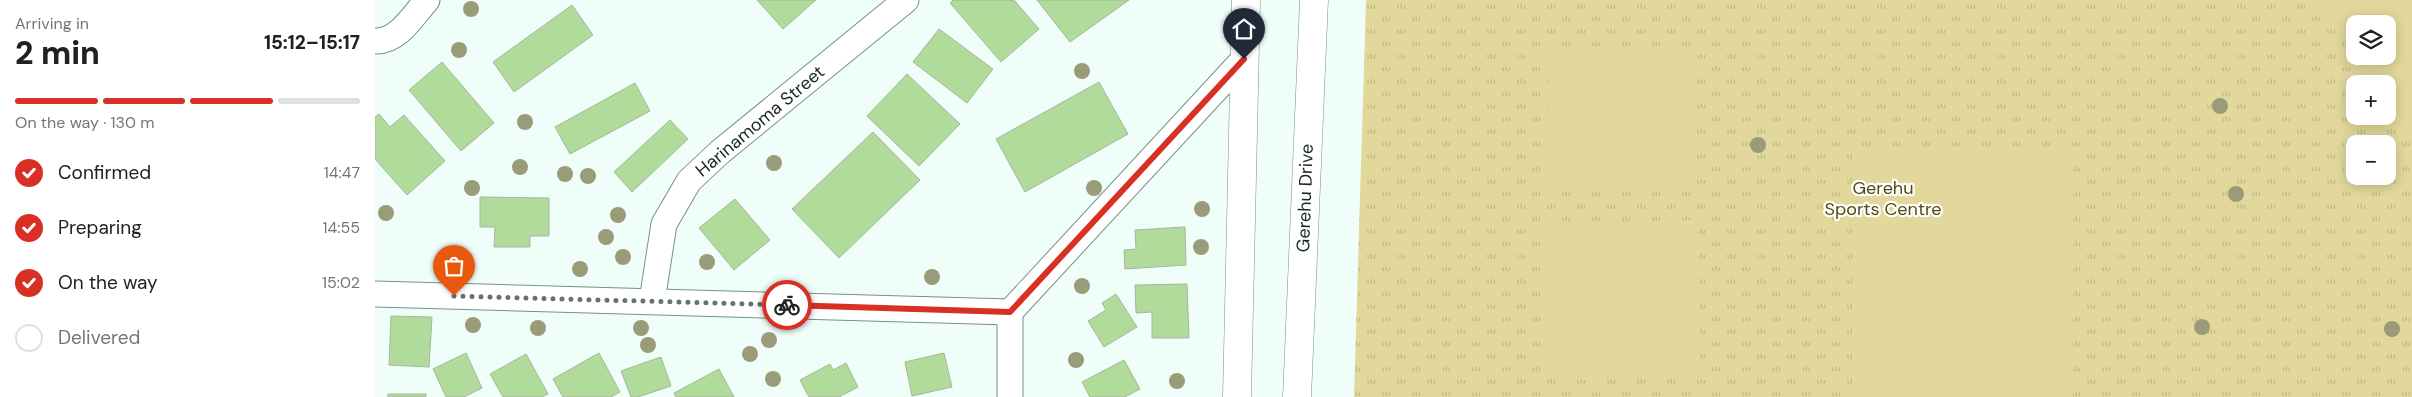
<!DOCTYPE html>
<meta charset="utf-8">
<style>
:root{--surface:#fff;--page:#f2f2f2;--text:#202124;--muted:#757577;--line:#e0e0e0;--accent:#d93025}
body{margin:0;font-family:"DM Sans",sans-serif;background:var(--page);color:var(--text);height:100vh;display:flex;flex-direction:column;font-size:19px;white-space:nowrap}
*{box-sizing:border-box;margin:0}
p{font-size:16px;color:var(--muted)}
.icon{flex:none;width:28px;height:28px;fill:none;stroke:currentColor;stroke-width:2;stroke-linecap:round;stroke-linejoin:round}
.map{position:relative;flex:1;overflow:hidden}
.sheet{display:flex;flex-direction:column;background:var(--surface);width:375px}
.sheet>*{flex:none}
.fabs{position:absolute;left:1971px;top:15px;display:grid;gap:10px}
.fabs a{display:grid;place-items:center;width:50px;height:50px;border-radius:10px;background:var(--surface);box-shadow:0 2px 12px #0003;font-size:25px}
.pin{position:absolute;display:grid;place-items:center;width:42px;height:42px;color:#fff;margin:-51px -21px;border-radius:50% 50% 50% 0;rotate:-45deg;box-shadow:0 0 5px #0007}
.pin .icon{rotate:45deg}
.courier{position:absolute;display:grid;place-items:center;width:50px;height:50px;margin:-25px;border:4px solid #d93025;border-radius:50%;background:#fff;color:#222;box-shadow:0 1px 6px #0007}
.summary em{font-style:normal;font-weight:800}
.summary div{display:flex;flex-direction:column-reverse}
.summary{display:flex;align-items:center;justify-content:space-between;height:85px;padding:0 15px}
h1{font-size:32px;font-weight:800;line-height:38px}
.bar{display:grid;grid-template-columns:repeat(4,1fr);gap:8px 5px;align-content:center;height:60px;padding:0 15px}
.bar i{height:6px;border-radius:4px;background:var(--line)}
.bar .selected{background:var(--accent)}
.bar p{grid-column:span 4}
ol{padding:0 15px;list-style:none}
li{display:flex;align-items:center;gap:15px;height:55px}
li p{margin-inline-start:auto}
li .icon{padding:5px;border-radius:50%;background:var(--accent);color:#fff;stroke-width:4}
li:last-child{color:var(--muted)}
li i{width:28px;height:28px;border:2px solid var(--line);border-radius:50%}
main{display:flex;flex:1;min-height:0}
.map>svg:first-child{display:block}
.grass{fill:url(#grass-tufts);fill-rule:evenodd}
.garden{fill:#e2d89c}
.building{fill:#b1db9a;stroke:#a5b69d}
.lines{fill:none;stroke-linecap:round;stroke-linejoin:round}
.street-casing{stroke:#729286;stroke-width:27}
.secondary-casing{stroke:#729286;stroke-width:29}
.street{stroke:#fff;stroke-width:25}
.secondary{stroke:#fff;stroke-width:28}
.tree{fill:#9a9b78}
.done{stroke:#65736e;stroke-width:5;stroke-dasharray:0 9}
.route{stroke:#d93025;stroke-width:6}
.labels{text-anchor:middle;dominant-baseline:central;stroke-width:4.5;stroke-linejoin:round;paint-order:stroke}
.street-label{font-size:18px;fill:#1a2823;stroke:#fff}
.park-label{font-size:18px;fill:#544a0e;stroke:#fff}
</style>
<main>
<section class="sheet">
<div class="summary"><div><h1>2 min</h1><p>Arriving in</p></div><em>15:12–15:17</em></div>
<div class="bar"><i class="selected"></i><i class="selected"></i><i class="selected"></i><i></i><p>On the way · 130 m</p></div>
<ol>
<li><svg class="icon" aria-label="check" viewBox="0 0 24 24"><path d="M5 12l5 5 9-10"/></svg>Confirmed<p>14:47</p></li>
<li><svg class="icon" aria-label="check" viewBox="0 0 24 24"><path d="M5 12l5 5 9-10"/></svg>Preparing<p>14:55</p></li>
<li><svg class="icon" aria-label="check" viewBox="0 0 24 24"><path d="M5 12l5 5 9-10"/></svg>On the way<p>15:02</p></li>
<li><i></i>Delivered</li>
</ol>
</section>
<div class="map">
<svg width="2037" height="397" viewBox="0 0 2037 397">
<defs>
<pattern id="grass-tufts" width="24" height="20" patternUnits="userSpaceOnUse" patternTransform="scale(1.25)"><rect width="24" height="20" fill="#e2d89c"/><path d="M3 7l-1-3M5 7V3M7 7l1-3M15 17l-1-3M17 17v-4M19 17l1-3" fill="none" stroke="#c1b986"/></pattern>
</defs>
<rect width="100%" height="100%" fill="#f0fef9"/>
<path class="grass" d="M991,0H2037V397H979ZM1980,24H2012V56H1980ZM1980,84H2012V116H1980ZM1980,144H2012V176H1980Z"/>
<g class="garden">
<path d="M1947,0H2037V146L2013,107L2012,84H1998L1982,56H2012V24H1980V54Z"/>
<path d="M1173,53H1320V191H1172Z"/>
<path d="M1698,149V397H1477V151Z"/>
<path d="M1323,220L1326,375L1169,378L1166,224Z"/>
</g>
<g class="building">
<path d="M382,0H441L408,29Z"/>
<path d="M578,0H639L664,29L626,62L575,3Z"/>
<path d="M662,0H754L695,42Z"/>
<path d="M197,5L218,35L139,92L118,62Z"/>
<path d="M564,29L618,69L592,103L538,62Z"/>
<path d="M67,62L119,123L86,151L34,90Z"/>
<path d="M532,74L585,124L544,166L492,116Z"/>
<path d="M724,82L753,134L650,192L621,139Z"/>
<path d="M260,83L275,111L195,154L180,127Z"/>
<path d="M4,114L15,127L29,115L70,161L32,195L0,159V117Z"/>
<path d="M295,120L313,139L257,192L239,172Z"/>
<path d="M498,132L545,180L464,258L417,209Z"/>
<path d="M105,197L174,198V236H155V247H119L120,227H105Z"/>
<path d="M360,199L395,240L359,270L324,228Z"/>
<path d="M810,227L811,265L750,269L749,250L761,249L760,230Z"/>
<path d="M812,284L814,338H777V312L761,313L760,285Z"/>
<path d="M741,294L762,327L729,347L713,321L731,310L727,303Z"/>
<path d="M16,316L57,317L54,367L14,365Z"/>
<path d="M91,353L107,388L89,397H71L58,369Z"/>
<path d="M224,353L245,392L236,397H188L178,379Z"/>
<path d="M569,353L577,387L537,396L530,362Z"/>
<path d="M151,354L173,394L167,397H128L115,374Z"/>
<path d="M286,357L296,386L263,397H256L246,371Z"/>
<path d="M749,360L765,389L750,397H715L707,382Z"/>
<path d="M471,363L483,387L464,397H434L425,380L455,364L458,370Z"/>
<path d="M344,369L359,397H301L299,393Z"/>
<rect x="13" y="394" width="38" height="3"/>
</g>
<g class="lines">
<g class="street-casing">
<g id="street">
<path d="M0,41C23,42 38,16 52,0"/>
<path d="M0,294L635,312V397"/>
<path d="M277,301L289,224L314,181L345,152L531,0"/>
<path d="M635,312L869,59"/>
</g>
</g>
<g class="secondary-casing">
<g id="secondary">
<path d="M862,397L871,0"/>
<path d="M922,397L939,0"/>
</g>
</g>
<use href="#street" class="street"/>
<use href="#secondary" class="secondary"/>
</g>
<g class="tree">
<circle cx="96" cy="9" r="8"/>
<circle cx="84" cy="50" r="8"/>
<circle cx="707" cy="71" r="8"/>
<circle cx="1845" cy="106" r="8"/>
<circle cx="150" cy="122" r="8"/>
<circle cx="1383" cy="145" r="8"/>
<circle cx="399" cy="163" r="8"/>
<circle cx="145" cy="167" r="8"/>
<circle cx="190" cy="174" r="8"/>
<circle cx="213" cy="176" r="8"/>
<circle cx="97" cy="188" r="8"/>
<circle cx="719" cy="188" r="8"/>
<circle cx="1861" cy="194" r="8"/>
<circle cx="827" cy="209" r="8"/>
<circle cx="11" cy="213" r="8"/>
<circle cx="243" cy="215" r="8"/>
<circle cx="231" cy="237" r="8"/>
<circle cx="826" cy="247" r="8"/>
<circle cx="248" cy="257" r="8"/>
<circle cx="332" cy="262" r="8"/>
<circle cx="205" cy="269" r="8"/>
<circle cx="557" cy="277" r="8"/>
<circle cx="707" cy="286" r="8"/>
<circle cx="98" cy="325" r="8"/>
<circle cx="1827" cy="327" r="8"/>
<circle cx="163" cy="328" r="8"/>
<circle cx="266" cy="328" r="8"/>
<circle cx="2017" cy="329" r="8"/>
<circle cx="394" cy="340" r="8"/>
<circle cx="273" cy="345" r="8"/>
<circle cx="375" cy="354" r="8"/>
<circle cx="701" cy="360" r="8"/>
<circle cx="398" cy="379" r="8"/>
<circle cx="802" cy="381" r="8"/>
</g>
<g class="lines">
<path class="done" d="M79,296L412,305"/>
<path class="route" d="M412,305L635,312L869,59"/>
</g>
<g class="labels">
<g class="street-label">
<text transform="translate(385 121) rotate(-40)">Harinamoma Street</text>
<text transform="translate(930 198) rotate(-88)">Gerehu Drive</text>
</g>
<g class="park-label">
<text x="1508" y="188">Gerehu<tspan x="1508" dy="21">Sports Centre</tspan></text>
</g>
</g>
</svg>
<div class="fabs">
<a><svg class="icon" aria-label="layers" viewBox="0 0 24 24"><path d="M12 4l9 5-9 5-9-5zM3 14l9 5 9-5"/></svg></a>
<a>+</a>
<a>−</a>
</div>
<div class="pin" style="left:79px;top:296px;background:#ea580c"><svg class="icon" aria-label="bag" viewBox="0 0 24 24"><path d="M5 8h14l-1 12H6zM9 8a3 3 0 0 1 6 0"/></svg></div>
<div class="pin" style="left:869px;top:59px;background:#1f2937"><svg class="icon" aria-label="home" viewBox="0 0 24 24"><path d="M3 11l9-7 9 7M6 9v11h12V9"/></svg></div>
<div class="courier" style="left:412px;top:305px"><svg class="icon" aria-label="bike" viewBox="0 0 24 24"><circle cx="6" cy="16" r="4"/><circle cx="18" cy="16" r="4"/><path d="M6 16l4-8h5l3 8M10 8l3 8H6M13 5h3"/></svg></div>
</div>
</main>
